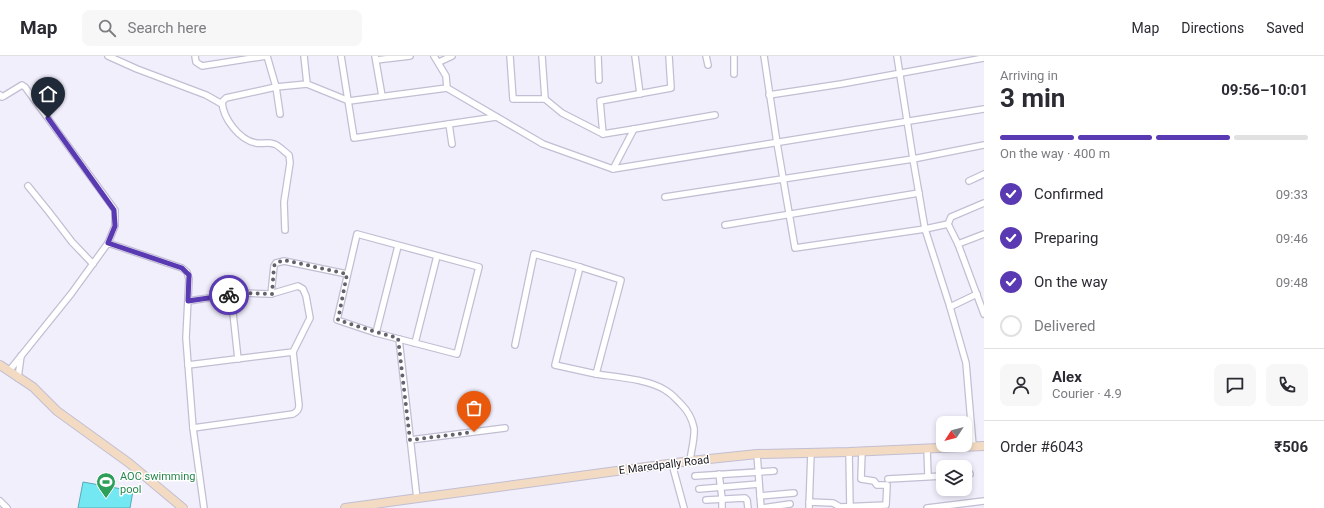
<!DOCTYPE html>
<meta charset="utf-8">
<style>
:root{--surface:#fff;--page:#f7f7f7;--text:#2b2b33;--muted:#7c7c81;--line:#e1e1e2;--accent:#5a3ab2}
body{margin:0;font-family:Roboto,sans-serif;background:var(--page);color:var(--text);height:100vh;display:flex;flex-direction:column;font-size:15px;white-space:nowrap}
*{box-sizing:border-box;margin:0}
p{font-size:13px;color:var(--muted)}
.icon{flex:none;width:22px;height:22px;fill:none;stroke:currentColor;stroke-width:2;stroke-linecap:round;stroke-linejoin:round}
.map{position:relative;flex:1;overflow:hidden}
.details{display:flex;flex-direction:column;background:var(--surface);width:340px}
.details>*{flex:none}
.needle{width:26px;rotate:234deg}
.tools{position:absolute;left:936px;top:360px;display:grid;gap:8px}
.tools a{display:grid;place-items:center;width:36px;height:36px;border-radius:8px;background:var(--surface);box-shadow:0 2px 6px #0003;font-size:20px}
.pin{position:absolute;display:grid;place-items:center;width:34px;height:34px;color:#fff;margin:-41px -17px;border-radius:50% 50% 50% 0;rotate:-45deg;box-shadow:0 0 4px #0007}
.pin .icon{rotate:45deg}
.courier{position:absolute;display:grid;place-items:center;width:40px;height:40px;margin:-20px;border:3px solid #5a3ab2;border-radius:50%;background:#fff;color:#222;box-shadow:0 1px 5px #0007}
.overview em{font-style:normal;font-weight:700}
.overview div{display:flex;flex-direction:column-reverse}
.overview{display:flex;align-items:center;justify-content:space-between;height:68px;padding:0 16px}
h1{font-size:26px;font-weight:700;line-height:30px}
.bar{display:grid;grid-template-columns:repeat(4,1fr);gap:6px 4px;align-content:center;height:48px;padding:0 16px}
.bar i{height:5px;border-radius:3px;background:var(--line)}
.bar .selected{background:var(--accent)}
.bar p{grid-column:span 4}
.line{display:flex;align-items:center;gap:10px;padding:0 16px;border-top:1px solid var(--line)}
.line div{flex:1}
.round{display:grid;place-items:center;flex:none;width:42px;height:42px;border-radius:8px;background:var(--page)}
ol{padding:0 16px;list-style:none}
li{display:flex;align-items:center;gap:12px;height:44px}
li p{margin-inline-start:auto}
li .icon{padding:4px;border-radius:50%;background:var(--accent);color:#fff;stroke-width:4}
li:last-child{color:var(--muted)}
li i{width:22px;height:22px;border:2px solid var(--line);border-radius:50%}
header{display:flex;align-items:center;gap:24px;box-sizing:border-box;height:56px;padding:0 20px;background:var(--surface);border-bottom:1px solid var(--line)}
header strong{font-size:19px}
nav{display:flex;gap:22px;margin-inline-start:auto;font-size:14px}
.search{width:280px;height:36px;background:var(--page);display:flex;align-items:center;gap:10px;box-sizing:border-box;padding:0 14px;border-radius:8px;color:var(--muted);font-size:15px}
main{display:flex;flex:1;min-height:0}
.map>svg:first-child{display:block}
.water{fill:#73e8f3;stroke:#58a9b3}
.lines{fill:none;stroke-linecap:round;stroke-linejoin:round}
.street-casing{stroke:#c2bed3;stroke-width:8}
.secondary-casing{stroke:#c2bed3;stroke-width:10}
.street{stroke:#fff;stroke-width:5.5}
.secondary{stroke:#f2dbc2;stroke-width:8}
.done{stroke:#64626c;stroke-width:4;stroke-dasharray:0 7.2}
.route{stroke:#5a3ab2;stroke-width:5}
.labels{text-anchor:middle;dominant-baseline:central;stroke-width:3;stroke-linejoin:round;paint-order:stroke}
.street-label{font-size:11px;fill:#18161e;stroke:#fff}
.leisure-label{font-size:11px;fill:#27864d;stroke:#fff;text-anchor:start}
</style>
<header>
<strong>Map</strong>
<div class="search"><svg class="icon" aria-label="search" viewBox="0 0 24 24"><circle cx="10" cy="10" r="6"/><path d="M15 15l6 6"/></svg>Search here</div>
<nav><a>Map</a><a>Directions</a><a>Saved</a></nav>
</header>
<main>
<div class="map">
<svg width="984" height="452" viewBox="0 0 984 452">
<rect width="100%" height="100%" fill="#f1effc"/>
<path class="water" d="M83,426L133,435L130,452H78Z"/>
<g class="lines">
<g class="street-casing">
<g id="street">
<path d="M108,0L137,13L206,39L222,48"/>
<path d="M195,0L196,6L202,10L266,0"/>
<path d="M267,0L276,31L280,58"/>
<path d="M304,0L307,28"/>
<path d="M341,0L354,82L496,61"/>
<path d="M375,0L382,40"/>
<path d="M434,0L446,20L447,32"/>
<path d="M510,0L513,43H545L562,57L603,78"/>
<path d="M542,0L545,43"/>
<path d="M598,0L599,24"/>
<path d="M635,0L640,38"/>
<path d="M669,0L671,32L600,45L603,78L634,73L613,113L984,53"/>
<path d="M706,0L708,9"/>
<path d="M734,0V18"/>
<path d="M764,0L777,87L795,192L925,173L948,168L951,161L984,147"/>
<path d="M897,0L913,103L925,173L950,251L966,307L973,390"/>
<path d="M376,4L410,0"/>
<path d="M439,6L452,0"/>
<path d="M0,39L2,41L4,40L22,29L25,31L115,154V170L108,187"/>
<path d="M769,39L841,28L984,2"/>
<path d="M449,68L452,88"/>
<path d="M634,73L715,59"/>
<path d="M969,125L984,118"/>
<path d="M28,130L49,156L72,186L93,208"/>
<path d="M665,141L913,103L984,89"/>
<path d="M948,168L958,188L984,258"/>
<path d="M725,169L919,137"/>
<path d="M285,174L284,146L290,107L289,99C286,97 277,88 274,88C269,86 262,88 256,87C239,84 223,62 222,46L226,42L276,31L307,28L349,45L447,32L543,88L613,113"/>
<path d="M357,178L479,211L457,298L376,277L337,264Z"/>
<path d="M958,188L984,178"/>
<path d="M580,211L555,309L596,318"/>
<path d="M271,238L274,210L276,207L284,205L347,218"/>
<path d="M231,239L238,303"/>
<path d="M188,245L243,237L271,238L298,230L303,233L306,240L310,262L293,296L188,309"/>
<path d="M950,251L977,238"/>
<path d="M376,277L398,190"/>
<path d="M399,283L417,443"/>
<path d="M415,287L437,200"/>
<path d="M515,289L534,198L580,211L621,224L596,318C616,321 648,323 665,334C671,337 676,343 681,348C688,355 692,362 694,372C695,382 691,395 690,405"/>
<path d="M9,315L71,238L108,187L182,212L187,216L189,223L186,282L193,372L204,452"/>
<path d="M18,322L21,300"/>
<path d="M193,372L293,358C297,356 299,354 299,349L293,296"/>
<path d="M410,384L505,372"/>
<path d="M927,392L928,420"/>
<path d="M849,396L850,452"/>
<path d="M757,398L761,452"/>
<path d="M672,408L684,452"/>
<path d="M719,418L722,442V452"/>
<path d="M965,419L970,418"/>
<path d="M695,420L774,415"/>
<path d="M888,423L943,420"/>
<path d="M699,433L759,428"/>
<path d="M760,440L794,437"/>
<path d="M706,444L745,442L747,444L748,452"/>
<path d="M0,445L7,452"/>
<path d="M809,446L833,447L840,451L886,449L887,429H877L874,425L861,423L862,395"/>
<path d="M762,452L790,448"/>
<path d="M809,452L811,396"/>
<path d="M927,452L984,445"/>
</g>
</g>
<g class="secondary-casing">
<g id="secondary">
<path d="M0,309L33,331L57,355L129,407L183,452"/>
<path d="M345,452L690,405L757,398L849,396L984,390"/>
</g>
</g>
<use href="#street" class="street"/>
<use href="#secondary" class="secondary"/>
</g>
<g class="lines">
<path class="done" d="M229,239L243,237L272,238L274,210L276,207L284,204L347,218L338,264L376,276L398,282L410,384L474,376"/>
<path class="route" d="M48,62L114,154L115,170L108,187L182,212L189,219L188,245L229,239"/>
</g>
<defs>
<g id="stadium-pin" transform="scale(1)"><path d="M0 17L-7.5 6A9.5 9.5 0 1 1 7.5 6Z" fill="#2e9e5b" stroke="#fff"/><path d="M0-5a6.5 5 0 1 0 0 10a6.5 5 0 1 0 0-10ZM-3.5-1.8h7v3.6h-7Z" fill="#fff"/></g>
</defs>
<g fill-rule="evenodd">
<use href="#stadium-pin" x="106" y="426"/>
</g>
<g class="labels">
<g class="street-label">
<text transform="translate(664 409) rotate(-7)">E Maredpally Road</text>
</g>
<g class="leisure-label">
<text x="120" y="420">AOC swimming<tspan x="120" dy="13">pool</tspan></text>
</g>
</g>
</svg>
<div class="tools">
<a><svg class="needle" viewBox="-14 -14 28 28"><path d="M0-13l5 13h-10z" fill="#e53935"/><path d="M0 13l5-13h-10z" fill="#7c7c81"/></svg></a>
<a><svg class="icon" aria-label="layers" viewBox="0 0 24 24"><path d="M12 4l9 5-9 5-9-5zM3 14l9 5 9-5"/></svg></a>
</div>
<div class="pin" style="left:474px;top:376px;background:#ea580c"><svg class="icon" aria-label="bag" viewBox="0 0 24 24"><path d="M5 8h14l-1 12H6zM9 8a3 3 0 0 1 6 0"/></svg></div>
<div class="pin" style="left:48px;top:62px;background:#1f2937"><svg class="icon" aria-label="home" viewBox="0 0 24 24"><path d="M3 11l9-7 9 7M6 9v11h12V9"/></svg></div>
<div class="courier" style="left:229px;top:239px"><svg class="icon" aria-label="bike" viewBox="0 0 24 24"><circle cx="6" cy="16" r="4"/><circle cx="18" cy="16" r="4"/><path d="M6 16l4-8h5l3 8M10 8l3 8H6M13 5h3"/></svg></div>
</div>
<section class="details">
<div class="overview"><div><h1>3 min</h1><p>Arriving in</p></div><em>09:56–10:01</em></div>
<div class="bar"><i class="selected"></i><i class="selected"></i><i class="selected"></i><i></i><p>On the way · 400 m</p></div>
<ol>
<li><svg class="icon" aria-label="check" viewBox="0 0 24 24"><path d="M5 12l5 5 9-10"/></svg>Confirmed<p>09:33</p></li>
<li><svg class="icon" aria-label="check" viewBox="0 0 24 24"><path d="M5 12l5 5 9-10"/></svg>Preparing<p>09:46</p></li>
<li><svg class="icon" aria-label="check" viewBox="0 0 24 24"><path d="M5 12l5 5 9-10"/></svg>On the way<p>09:48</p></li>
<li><i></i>Delivered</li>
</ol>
<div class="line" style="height:72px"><a class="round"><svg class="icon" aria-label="person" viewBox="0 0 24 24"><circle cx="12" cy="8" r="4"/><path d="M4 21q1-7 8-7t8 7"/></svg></a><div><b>Alex</b><p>Courier · 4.9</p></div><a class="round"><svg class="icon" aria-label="chat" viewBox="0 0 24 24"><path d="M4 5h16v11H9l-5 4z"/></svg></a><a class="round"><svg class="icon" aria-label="phone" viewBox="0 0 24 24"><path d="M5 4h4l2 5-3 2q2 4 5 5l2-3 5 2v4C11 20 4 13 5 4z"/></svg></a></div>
<div class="line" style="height:52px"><div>Order #6043</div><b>₹506</b></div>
</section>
</main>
